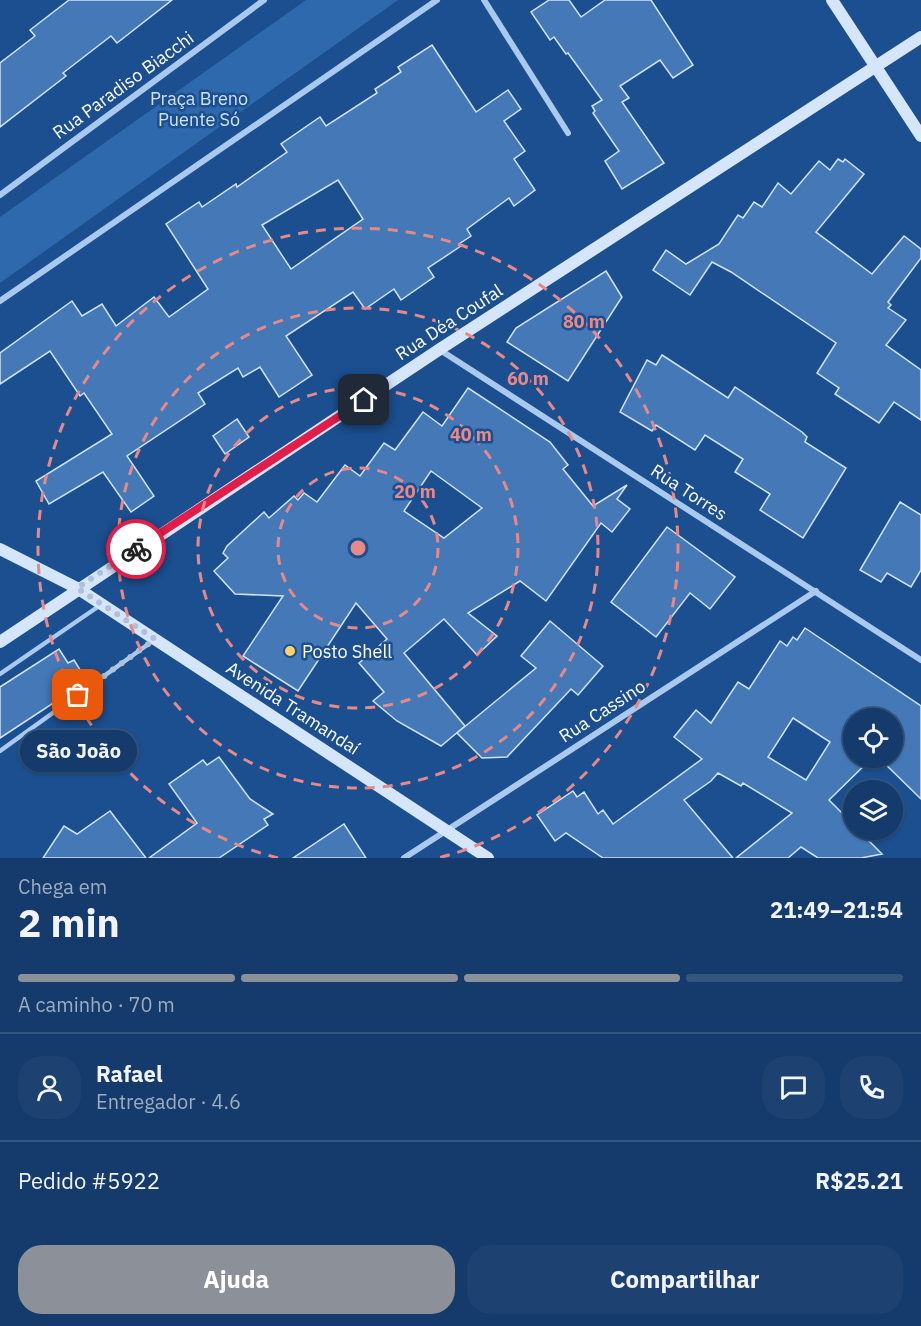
<!DOCTYPE html>
<html lang="pt">
<meta charset="utf-8">
<style>
:root{--surface:#143b6b;--page:#1d4271;--text:#f1f3f6;--muted:#9dadc1;--line:#33557e;--accent:#8c9099}
body{margin:0;font-family:"IBM Plex Sans",sans-serif;background:var(--page);color:var(--text);height:100vh;display:flex;flex-direction:column;font-size:22px;white-space:nowrap}
*{box-sizing:border-box;margin:0}
p{font-size:20px;color:var(--muted)}
.icon{flex:none;width:33px;height:33px;fill:none;stroke:currentColor;stroke-width:2;stroke-linecap:round;stroke-linejoin:round}
.map{position:relative;height:858px;overflow:hidden}
.panel{display:flex;flex-direction:column;background:var(--surface);flex:1}
.panel>*{flex:none}
.controls{position:absolute;left:843px;top:708px;display:grid;gap:12px}
.controls a{display:grid;place-items:center;width:60px;height:60px;border-radius:50%;background:var(--surface);box-shadow:0 2px 4px #0004,0 0 0 2px var(--line);font-size:30px}
.pin{position:absolute;display:grid;place-items:center;width:51px;height:51px;color:#fff;margin:-26px;border-radius:12px;box-shadow:0 3px 9px #0006}
.courier{position:absolute;display:grid;place-items:center;width:60px;height:60px;margin:-30px;border:4px solid #e11d48;border-radius:50%;background:#fff;color:#222;box-shadow:0 2px 8px #0007}
.bubble{position:absolute;height:42px;border-radius:21px;background:var(--surface);box-shadow:0 2px 4px #0004,0 0 0 2px var(--line);font-size:20px;font-weight:700;line-height:42px;text-align:center}
.headline em{font-style:normal;font-weight:700}
.headline div{display:flex;flex-direction:column-reverse}
.headline{display:flex;align-items:center;justify-content:space-between;height:102px;padding:0 18px}
h1{font-size:39px;font-weight:700;line-height:45px}
.bar{display:grid;grid-template-columns:repeat(4,1fr);gap:9px 6px;align-content:center;height:72px;padding:0 18px}
.bar i{height:8px;border-radius:4px;background:var(--line)}
.bar .active{background:var(--accent)}
.bar p{grid-column:span 4}
.line{display:flex;align-items:center;gap:15px;padding:0 18px;border-top:2px solid var(--line)}
.line div{flex:1}
.round{display:grid;place-items:center;flex:none;width:63px;height:63px;border-radius:24px;background:var(--page)}
.primary-button{display:flex;gap:12px;margin-top:auto;padding:12px 18px}
.primary-button a{flex:1;height:69px;border-radius:24px;background:var(--accent);color:#fff;font-size:24px;font-weight:700;line-height:69px;text-align:center}
.primary-button a+a{background:var(--page);color:var(--text)}
.map>svg:first-child{display:block}
.green{fill:#2e69ad}
.building{fill:#4478b7;stroke:#cfe3fa;stroke-width:1.5;fill-rule:evenodd}
.lines{fill:none;stroke-linecap:round;stroke-linejoin:round}
.lane{stroke:#a9c9ee;stroke-width:4.5}
.street{stroke:#a9c9ee;stroke-width:6}
.secondary{stroke:#d6e6fa;stroke-width:12}
.done{stroke:#afc1d8;stroke-width:6;stroke-dasharray:0 10.8}
.route{stroke:#e11d48;stroke-width:8}
.ring{fill:none;stroke:#e88989;stroke-width:3;stroke-dasharray:10 8}
.poi-dot{fill:#ffd166;stroke:#1b4f8f;stroke-width:2}
.labels{text-anchor:middle;dominant-baseline:central;stroke-width:5;stroke-linejoin:round;paint-order:stroke}
.street-label{font-size:18px;fill:#fff;stroke:#1b4f8f}
.park-label{font-size:18px;fill:#cfe3fa;stroke:#1b4f8f}
.poi-label{font-size:18px;fill:#fff;stroke:#1b4f8f;text-anchor:start}
.centre{fill:#e88989;stroke:#1b4f8f;stroke-width:3}
.ring-label{font-size:18px;text-anchor:middle;font-weight:bold;fill:#e88989;stroke:#1b4f8f;stroke-width:5;stroke-linejoin:round;paint-order:stroke}
</style>
<div class="map">
<svg width="921" height="858" viewBox="0 0 921 858">
<rect width="100%" height="100%" fill="#1b4f8f"/>
<path class="green" d="M306,0H398L0,283V217Z"/>
<g class="building">
<path d="M69,0H172L117,43L111,36L63,73L66,76L0,127V63L35,36L30,30Z"/>
<path d="M549,0H569L581,17L605,0H651L693,65L673,78L660,60L620,86L629,98L622,102L664,163L622,189L605,161L619,151L593,113L595,111L592,106L602,100L568,53L566,54L554,37L550,40L531,12Z"/>
<path d="M432,45L476,112L508,90L521,109L504,121L525,151L514,159L535,190L514,206L509,198L467,229L471,236L459,244L461,246L428,268L434,277L401,300L394,289L365,309L353,292L286,336L312,375L279,397L260,367L243,377L238,368L198,393L205,404L127,456L154,496L131,512L103,472L49,504L36,481L112,434L84,393L80,396L50,351L0,384V353L72,301L82,316L102,304L116,326L154,297L169,317L208,289L166,224L199,202L202,207L236,184L237,187L287,152L281,144L320,117L326,126L377,93L375,89L401,72L398,67ZM338,180L363,219L291,269L262,225Z"/>
<path d="M838,159L843,162L845,159L864,174L816,232L872,274L904,236L921,249V258L888,302L891,305L888,308L906,320L886,345L921,370V420L894,402L879,423L835,394L839,388L817,373L836,343L731,272L712,262L690,295L653,270L666,250L686,264L719,244L738,215L743,218L754,202L762,207L778,183L791,194L819,161L830,170Z"/>
<path d="M606,271L622,297L568,381L507,342L516,328Z"/>
<path d="M662,355L728,398L735,387L802,432L807,437L805,442L846,468L803,538L760,510L770,494L735,472L743,459L705,435L695,450L656,425L652,431L620,412L647,360L656,365Z"/>
<path d="M468,388L550,442L568,465L563,469L593,506L627,485L617,499L630,509L612,532L601,523L546,601L520,581L468,613L497,636L477,655L444,619L404,653L465,726L441,746L397,721L373,701L384,692L359,663L387,639L356,603L298,691L243,656L283,596L235,594L214,571L228,558L223,553L227,546L264,512L269,518L294,496L298,500L304,493L317,502L345,465L360,476L384,443L395,450L423,412L442,426ZM431,471L482,508L444,538L404,511Z"/>
<path d="M237,419L249,437L225,454L213,436Z"/>
<path d="M900,502L921,515V570L911,587L887,573L881,582L860,570Z"/>
<path d="M667,527L735,577L710,609L690,593L656,637L611,602Z"/>
<path d="M550,621L603,666L578,695L571,689L507,757L482,758L457,733L536,668L521,656Z"/>
<path d="M805,628L921,706V799L879,758H892V718H854V758H872L829,800L854,825V830H858L882,854L861,858H818L801,847L788,858H736L792,813L743,783L741,786L718,773L711,781L684,800L733,858H603L566,833L555,841L537,815L573,791L577,797L584,792L598,814L603,810L613,824L702,759L674,737L696,710L711,723L738,682L749,689L780,641L787,646L793,637L797,640ZM793,718L830,742L806,780L768,757Z"/>
<path d="M59,649L68,663L74,660L87,681L0,738V687Z"/>
<path d="M219,757L250,799L273,814L264,819L268,825L219,858H149L197,823L169,784L203,760L207,765Z"/>
<path d="M110,811L146,858H43L64,826L77,834Z"/>
<path d="M344,824L366,858H293Z"/>
</g>
<g class="lines">
<g class="lane">
<path d="M0,674L102,604"/>
<path d="M0,751L154,640"/>
</g>
<g class="street">
<path d="M484,0L568,133"/>
<path d="M0,195L264,0"/>
<path d="M0,301L437,0"/>
<path d="M440,350L921,660"/>
<path d="M404,858L816,591"/>
</g>
<g class="secondary">
<path d="M832,0L921,136"/>
<path d="M0,549L77,588L488,858"/>
<path d="M0,642L440,349L921,37"/>
</g>
</g>
<g class="lines">
<path class="done" d="M78,695L155,639L77,588L136,549"/>
<path class="route" d="M136,549L364,400"/>
</g>
<g class="ring">
<circle cx="358" cy="548" r="80"/>
<circle cx="358" cy="548" r="160"/>
<circle cx="358" cy="548" r="240"/>
<path d="M278 858A320 320 0 1 1 438 858"/>
</g>
<circle class="poi-dot" cx="290" cy="651" r="6"/>
<g class="labels">
<g class="street-label">
<text transform="translate(123 85) rotate(-36)">Rua Paradiso Biacchi</text>
<text transform="translate(449 322) rotate(-33)">Rua Déa Coufal</text>
<text transform="translate(689 492) rotate(33)">Rua Torres</text>
<text transform="translate(293 708) rotate(33)">Avenida Tramandaí</text>
<text transform="translate(602 711) rotate(-33)">Rua Cassino</text>
</g>
<g class="park-label">
<text x="199" y="98">Praça Breno<tspan x="199" dy="21">Puente Só</tspan></text>
</g>
<g class="poi-label">
<text x="302" y="651">Posto Shell</text>
</g>
</g>
<circle cx="358" cy="548" r="9" class="centre"/>
<g class="ring-label">
<text x="584" y="328">80 m</text>
<text x="528" y="385">60 m</text>
<text x="471" y="441">40 m</text>
<text x="415" y="498">20 m</text>
</g>
</svg>
<div class="controls">
<a><svg class="icon" aria-label="locate" viewBox="0 0 24 24"><circle cx="12" cy="12" r="6"/><path d="M12 2v4M12 18v4M2 12h4M18 12h4"/></svg></a>
<a><svg class="icon" aria-label="layers" viewBox="0 0 24 24"><path d="M12 4l9 5-9 5-9-5zM3 14l9 5 9-5"/></svg></a>
</div>
<div class="pin" style="left:78px;top:695px;background:#ea580c"><svg class="icon" aria-label="bag" viewBox="0 0 24 24"><path d="M5 8h14l-1 12H6zM9 8a3 3 0 0 1 6 0"/></svg></div>
<div class="pin" style="left:364px;top:400px;background:#1f2937"><svg class="icon" aria-label="home" viewBox="0 0 24 24"><path d="M3 11l9-7 9 7M6 9v11h12V9"/></svg></div>
<div class="courier" style="left:136px;top:549px"><svg class="icon" aria-label="bike" viewBox="0 0 24 24"><circle cx="6" cy="16" r="4"/><circle cx="18" cy="16" r="4"/><path d="M6 16l4-8h5l3 8M10 8l3 8H6M13 5h3"/></svg></div>
<div class="bubble" style="left:20px;top:730px;width:117px">São João</div>
</div>
<section class="panel">
<div class="headline"><div><h1>2 min</h1><p>Chega em</p></div><em>21:49–21:54</em></div>
<div class="bar"><i class="active"></i><i class="active"></i><i class="active"></i><i></i><p>A caminho · 70 m</p></div>
<div class="line" style="height:108px"><a class="round"><svg class="icon" aria-label="person" viewBox="0 0 24 24"><circle cx="12" cy="8" r="4"/><path d="M4 21q1-7 8-7t8 7"/></svg></a><div><b>Rafael</b><p>Entregador · 4.6</p></div><a class="round"><svg class="icon" aria-label="chat" viewBox="0 0 24 24"><path d="M4 5h16v11H9l-5 4z"/></svg></a><a class="round"><svg class="icon" aria-label="phone" viewBox="0 0 24 24"><path d="M5 4h4l2 5-3 2q2 4 5 5l2-3 5 2v4C11 20 4 13 5 4z"/></svg></a></div>
<div class="line" style="height:78px"><div>Pedido #5922</div><b>R$25.21</b></div>
<div class="primary-button"><a>Ajuda</a><a>Compartilhar</a></div>
</section>
